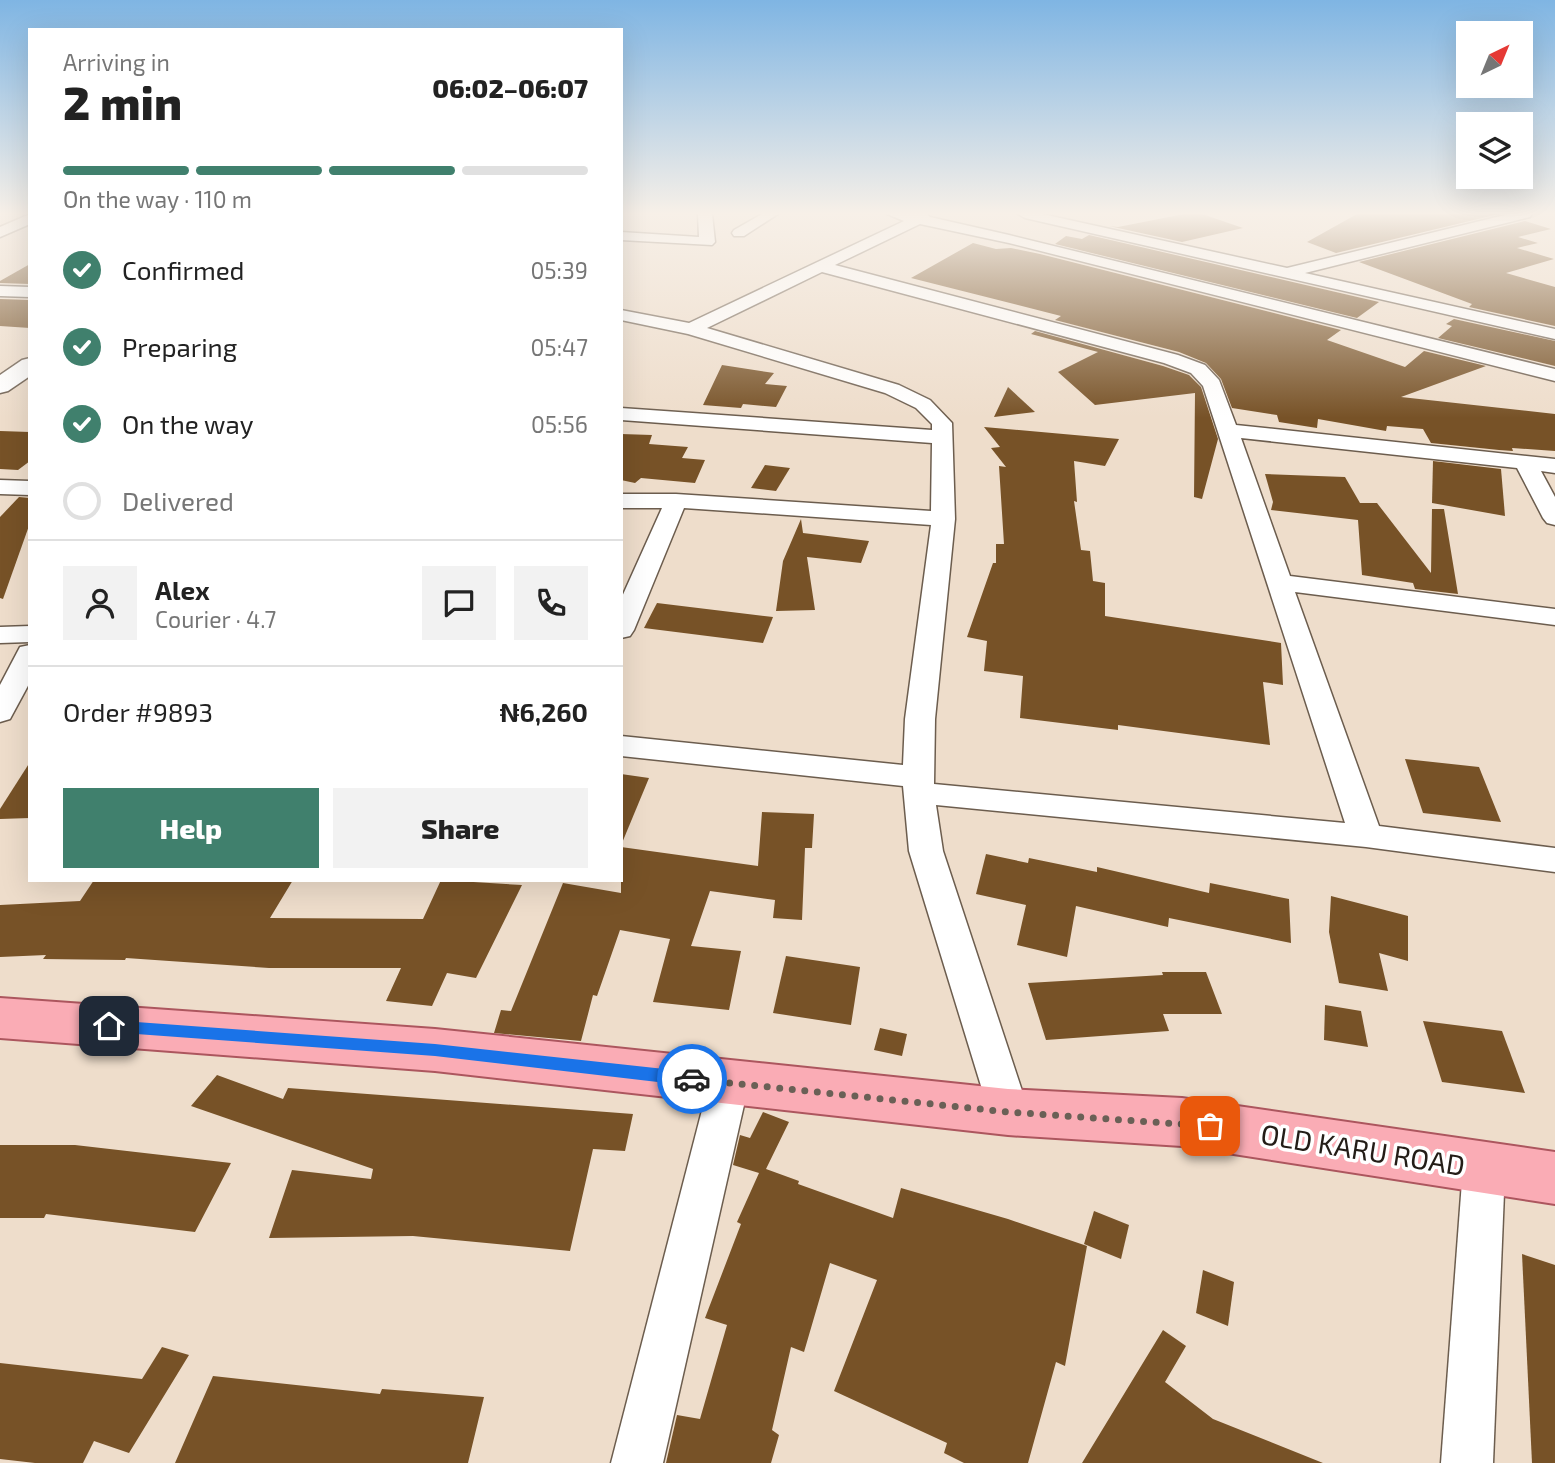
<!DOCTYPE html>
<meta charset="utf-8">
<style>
:root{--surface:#fff;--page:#f2f2f2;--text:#222;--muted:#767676;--line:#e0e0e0;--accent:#40806d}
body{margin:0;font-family:"Exo 2",sans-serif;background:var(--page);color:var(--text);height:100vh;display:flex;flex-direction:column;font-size:26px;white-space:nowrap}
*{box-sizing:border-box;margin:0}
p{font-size:23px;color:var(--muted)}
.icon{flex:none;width:38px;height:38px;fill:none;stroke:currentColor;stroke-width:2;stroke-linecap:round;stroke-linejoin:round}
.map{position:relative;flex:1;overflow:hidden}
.panel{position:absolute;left:28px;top:28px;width:595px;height:854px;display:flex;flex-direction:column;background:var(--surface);border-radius:0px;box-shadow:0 7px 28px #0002}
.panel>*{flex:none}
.needle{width:46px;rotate:43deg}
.tools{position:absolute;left:1456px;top:21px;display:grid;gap:14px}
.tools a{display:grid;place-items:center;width:77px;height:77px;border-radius:0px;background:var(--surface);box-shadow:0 7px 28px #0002;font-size:35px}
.pin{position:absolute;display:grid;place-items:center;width:60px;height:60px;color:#fff;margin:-30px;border-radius:14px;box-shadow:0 4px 10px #0006}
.courier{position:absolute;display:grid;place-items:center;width:70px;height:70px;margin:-35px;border:5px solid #1a73e8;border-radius:50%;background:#fff;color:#222;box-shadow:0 2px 9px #0007}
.headline em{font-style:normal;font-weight:800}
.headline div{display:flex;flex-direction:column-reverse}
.headline{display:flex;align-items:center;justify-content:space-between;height:119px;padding:0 35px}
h1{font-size:46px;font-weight:800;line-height:52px}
.bar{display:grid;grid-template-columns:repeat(4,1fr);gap:10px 7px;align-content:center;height:84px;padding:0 35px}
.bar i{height:9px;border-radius:5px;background:var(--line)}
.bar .current{background:var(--accent)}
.bar p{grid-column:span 4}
.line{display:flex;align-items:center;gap:18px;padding:0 35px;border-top:2px solid var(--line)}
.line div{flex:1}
.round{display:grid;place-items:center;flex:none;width:74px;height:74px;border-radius:0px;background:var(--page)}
ol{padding:0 35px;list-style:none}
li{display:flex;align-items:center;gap:21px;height:77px}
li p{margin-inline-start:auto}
li .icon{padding:7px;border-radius:50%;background:var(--accent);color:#fff;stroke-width:4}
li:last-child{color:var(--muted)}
li i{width:38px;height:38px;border:4px solid var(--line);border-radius:50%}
.button{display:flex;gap:14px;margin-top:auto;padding:14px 35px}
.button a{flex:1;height:80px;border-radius:0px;background:var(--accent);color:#fff;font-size:28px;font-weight:800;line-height:80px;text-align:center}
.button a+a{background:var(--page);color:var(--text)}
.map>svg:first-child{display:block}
.building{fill:#775227}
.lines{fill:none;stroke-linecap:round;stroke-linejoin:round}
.minor-casing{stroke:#6c5d4e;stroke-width:3}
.tertiary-casing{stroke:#6c5d4e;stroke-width:3}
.primary-casing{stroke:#ac565e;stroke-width:4}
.minor{fill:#fff;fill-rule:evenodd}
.tertiary{fill:#fff;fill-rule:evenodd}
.primary{fill:#faacb5;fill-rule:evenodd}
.route{fill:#1a73e8}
.done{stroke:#6a6056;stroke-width:7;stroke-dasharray:0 12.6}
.labels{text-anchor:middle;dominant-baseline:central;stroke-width:7;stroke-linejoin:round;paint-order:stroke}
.near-street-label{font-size:28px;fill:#231d17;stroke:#fff}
</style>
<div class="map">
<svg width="1555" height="1463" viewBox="0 0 1555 1463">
<rect width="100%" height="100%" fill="#eeddcb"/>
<g class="building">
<path d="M1184,214H1202L1243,228L1182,242L1109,226L1118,227Z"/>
<path d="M1357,214H1499L1336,253L1307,242Z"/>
<path d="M1525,221L1551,229L1518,237L1538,243L1517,248L1554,259L1506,273L1555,287V326L1469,307L1472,304L1359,262Z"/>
<path d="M1089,235L1379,302L1357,318L1055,244L1066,236L1082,239Z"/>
<path d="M973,243L996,249L1011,248L1040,254L1341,330L1327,340L1405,367L1424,351L1486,366L1401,397L1555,414V451L1512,448L1513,451L1499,450L1431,443L1423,429L1387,426L1386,431L1318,419L1317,428L1279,422L1277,415L1232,408L1221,379L1206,363L1179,352L1055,320L1061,316L911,278Z"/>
<path d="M30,264V284L0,283V281Z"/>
<path d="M0,299L30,300V328L0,326Z"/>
<path d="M1454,319L1555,341V366L1438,338L1452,326L1446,324Z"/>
<path d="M1035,331L1163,366L1189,375L1201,387L1218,439L1202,499L1194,497L1195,393L1095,405L1058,372L1098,352L1031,334Z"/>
<path d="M722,365L774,373L765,384L787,386L776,407L743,404L741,408L703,405Z"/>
<path d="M1008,387L1035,412L994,417Z"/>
<path d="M984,427L1119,439L1105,466L1074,461L1077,502L1074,501L1081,550L1090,551L1093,581L1105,583V616L1281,643L1283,685L1263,682L1270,745L1118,725V730L1020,718L1023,676L984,671L987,641L967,637L993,563H996V544H1004L999,466L1006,467L991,448L1000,447Z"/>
<path d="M0,431L30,432V461L18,470L0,469Z"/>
<path d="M621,434L652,435L649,444L688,447L682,458L705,460L695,483L641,478L635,483L621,480Z"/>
<path d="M1433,461L1501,469L1505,516L1432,503Z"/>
<path d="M765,465L790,468L776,491L751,488Z"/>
<path d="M1265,474L1345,477L1360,503H1377L1431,573L1432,509H1444L1458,594L1415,589L1413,583L1362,575L1358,520L1271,510L1273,502Z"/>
<path d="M19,497L30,498V523L3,599L0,598V517Z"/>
<path d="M801,519L803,533L869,541L861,563L807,557L815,610L776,611L783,561Z"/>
<path d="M657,603L773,617L763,643L644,628Z"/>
<path d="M1405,759L1479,767L1501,822L1423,813Z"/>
<path d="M30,762V818L0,819V809Z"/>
<path d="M621,774L649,778L622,843H621Z"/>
<path d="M762,812L814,814L812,848H805L802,920L773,918L775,900L710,891L691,946L741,951L729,1010L653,1002L670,939L620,930L597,996L593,995L581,1041L494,1033L501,1010L511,1011L563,883L621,893V847L758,866Z"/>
<path d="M986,854L1028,863L1029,858L1097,872V867L1209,893L1210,883L1289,899L1291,943L1169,918L1168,927L1076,906L1067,957L1017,945L1026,905L976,894Z"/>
<path d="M94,880H293L270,918L423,919L441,880L522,885L476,978L447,973L432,1006L386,1001L401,968H269L126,958L125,960L43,959L46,955L0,957V905L80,901Z"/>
<path d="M1331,896L1408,916V961L1379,953L1388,991L1339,983L1329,932Z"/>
<path d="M786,956L860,967L851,1025L773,1013Z"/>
<path d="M1162,972H1206L1222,1014H1163L1169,1031L1046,1040L1028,983L1163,975Z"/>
<path d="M1325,1005L1361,1011L1368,1047L1324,1040Z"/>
<path d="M1423,1021L1502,1031L1525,1093L1442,1082Z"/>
<path d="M880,1028L907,1034L902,1056L874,1050Z"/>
<path d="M217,1075L283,1099L288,1088L633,1114L625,1151L593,1149L570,1251L413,1236L269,1238L292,1170L371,1179L373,1169L191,1106Z"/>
<path d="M763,1112L789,1122L766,1169L799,1181L798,1184L893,1218L901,1188L1008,1219L1087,1246L1065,1366L1056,1362L1028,1463H964L944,1453L947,1443L834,1391L877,1280L830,1263L804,1352L791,1347L772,1430L779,1435L771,1463H666L677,1415L700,1419L727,1325L705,1318L741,1224L737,1222L759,1173L733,1165L740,1135L750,1138Z"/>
<path d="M0,1145H75L231,1163L195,1232L46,1214L44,1218H0Z"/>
<path d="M1094,1211L1129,1225L1121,1259L1084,1244Z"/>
<path d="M1522,1254L1555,1265V1463H1532Z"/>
<path d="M1203,1270L1234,1282L1228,1326L1196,1313Z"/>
<path d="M1163,1330L1186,1346L1165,1382L1213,1419L1323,1463H1082Z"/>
<path d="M162,1347L189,1355L129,1453L94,1441L83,1463H35L0,1459V1363L142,1379Z"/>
<path d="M213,1376L380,1394L382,1389L484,1397L468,1463H175Z"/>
</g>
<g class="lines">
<g class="minor-casing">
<g id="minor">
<path d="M30,214V224L0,237V227Z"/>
<path d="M698,214H712L715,242L712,245L621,240V232L699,237Z"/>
<path d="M762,214H778L744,236H734L732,233L734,230Z"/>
<path d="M887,214H927L930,217L1009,235L1555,369V381L1009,243L920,224L835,265L1178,355L1205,365L1219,380L1236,425L1555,459V473L1541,471L1555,497V525L1547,523L1543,518L1517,468L1241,438L1290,576L1555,609V625L1295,592L1379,826L1555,848V872L1366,847L936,805L943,851L1029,1112L1023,1125L1008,1130L993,1125L909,851L903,786L621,756V736L903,765L905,719L931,525L684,508L634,630L630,636L621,638V599L662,508H621V494H676L931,511L932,443L621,420V408L932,430V424L916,408L885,393L688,334L621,320V310L689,323L904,221ZM822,272L1164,363L1191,373L1203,386L1345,823L934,784L935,719L955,519L952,423L930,400L899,385L707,328Z"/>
<path d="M1018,214H1042L1287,268L1509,214H1532L1530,217L1305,273L1555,329V339L1025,218Z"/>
<path d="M0,286L30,287V297L0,296Z"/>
<path d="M0,480L30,481V495L0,494Z"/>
<path d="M30,626V642L0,643V627Z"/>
<path d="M30,645V682L10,719L0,722V685L20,647Z"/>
<path d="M729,1066L743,1071L749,1083L663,1463H611L709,1083L715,1071Z"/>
<path d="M1484,1149L1499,1154L1505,1168L1493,1463H1441L1463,1168L1469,1154Z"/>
</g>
</g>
<g class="tertiary-casing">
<path id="tertiary" d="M30,358V376L8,391L0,393V375L22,360Z"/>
</g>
<g class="primary-casing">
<path id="primary" d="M0,998L435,1029L1008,1089L1182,1098L1555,1152V1204L1182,1146L1008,1135L435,1071L0,1038Z"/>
</g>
<use href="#minor" class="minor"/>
<use href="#tertiary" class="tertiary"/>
<use href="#primary" class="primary"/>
</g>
<linearGradient id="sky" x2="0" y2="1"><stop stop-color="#7fb5e3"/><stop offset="0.51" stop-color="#f7f0e8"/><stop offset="1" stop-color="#f7f0e8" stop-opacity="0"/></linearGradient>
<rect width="1555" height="418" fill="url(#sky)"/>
<path class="route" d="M109,1020L435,1044L692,1072L699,1079L692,1086L435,1056L109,1032L101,1026Z"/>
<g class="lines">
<path class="done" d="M692,1079L1008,1112L1210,1126"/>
</g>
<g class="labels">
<g class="near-street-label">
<text transform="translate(1363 1149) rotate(9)">OLD KARU ROAD</text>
</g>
</g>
</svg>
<div class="tools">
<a><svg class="needle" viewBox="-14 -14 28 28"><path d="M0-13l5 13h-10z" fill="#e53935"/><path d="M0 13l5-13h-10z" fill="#767676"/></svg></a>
<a><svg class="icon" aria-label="layers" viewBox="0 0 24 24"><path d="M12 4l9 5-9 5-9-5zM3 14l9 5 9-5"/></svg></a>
</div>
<div class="pin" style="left:1210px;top:1126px;background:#ea580c"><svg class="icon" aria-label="bag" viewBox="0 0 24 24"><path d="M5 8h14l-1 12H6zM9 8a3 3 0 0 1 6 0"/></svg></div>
<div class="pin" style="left:109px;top:1026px;background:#1f2937"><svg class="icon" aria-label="home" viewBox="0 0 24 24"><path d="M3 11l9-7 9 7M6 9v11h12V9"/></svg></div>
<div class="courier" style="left:692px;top:1079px"><svg class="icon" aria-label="car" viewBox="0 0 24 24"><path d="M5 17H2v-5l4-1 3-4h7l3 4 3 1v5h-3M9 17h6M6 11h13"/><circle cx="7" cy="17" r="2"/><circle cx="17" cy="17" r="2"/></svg></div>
<section class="panel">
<div class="headline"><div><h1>2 min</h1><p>Arriving in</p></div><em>06:02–06:07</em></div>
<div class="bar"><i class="current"></i><i class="current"></i><i class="current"></i><i></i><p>On the way · 110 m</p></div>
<ol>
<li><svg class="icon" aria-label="check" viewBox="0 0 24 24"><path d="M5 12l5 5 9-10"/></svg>Confirmed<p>05:39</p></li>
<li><svg class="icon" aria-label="check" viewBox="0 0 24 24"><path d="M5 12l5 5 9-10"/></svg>Preparing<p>05:47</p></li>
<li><svg class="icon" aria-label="check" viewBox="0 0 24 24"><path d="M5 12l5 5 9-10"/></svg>On the way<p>05:56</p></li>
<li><i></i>Delivered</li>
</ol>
<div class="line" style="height:126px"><a class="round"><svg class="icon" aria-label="person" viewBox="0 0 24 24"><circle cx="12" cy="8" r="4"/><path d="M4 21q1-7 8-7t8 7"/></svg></a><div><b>Alex</b><p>Courier · 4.7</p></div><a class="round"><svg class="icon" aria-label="chat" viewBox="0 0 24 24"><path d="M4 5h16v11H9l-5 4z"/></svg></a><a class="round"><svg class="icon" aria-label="phone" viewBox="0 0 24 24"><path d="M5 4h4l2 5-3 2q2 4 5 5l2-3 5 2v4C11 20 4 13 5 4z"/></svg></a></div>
<div class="line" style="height:91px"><div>Order #9893</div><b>₦6,260</b></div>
<div class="button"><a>Help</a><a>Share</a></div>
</section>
</div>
